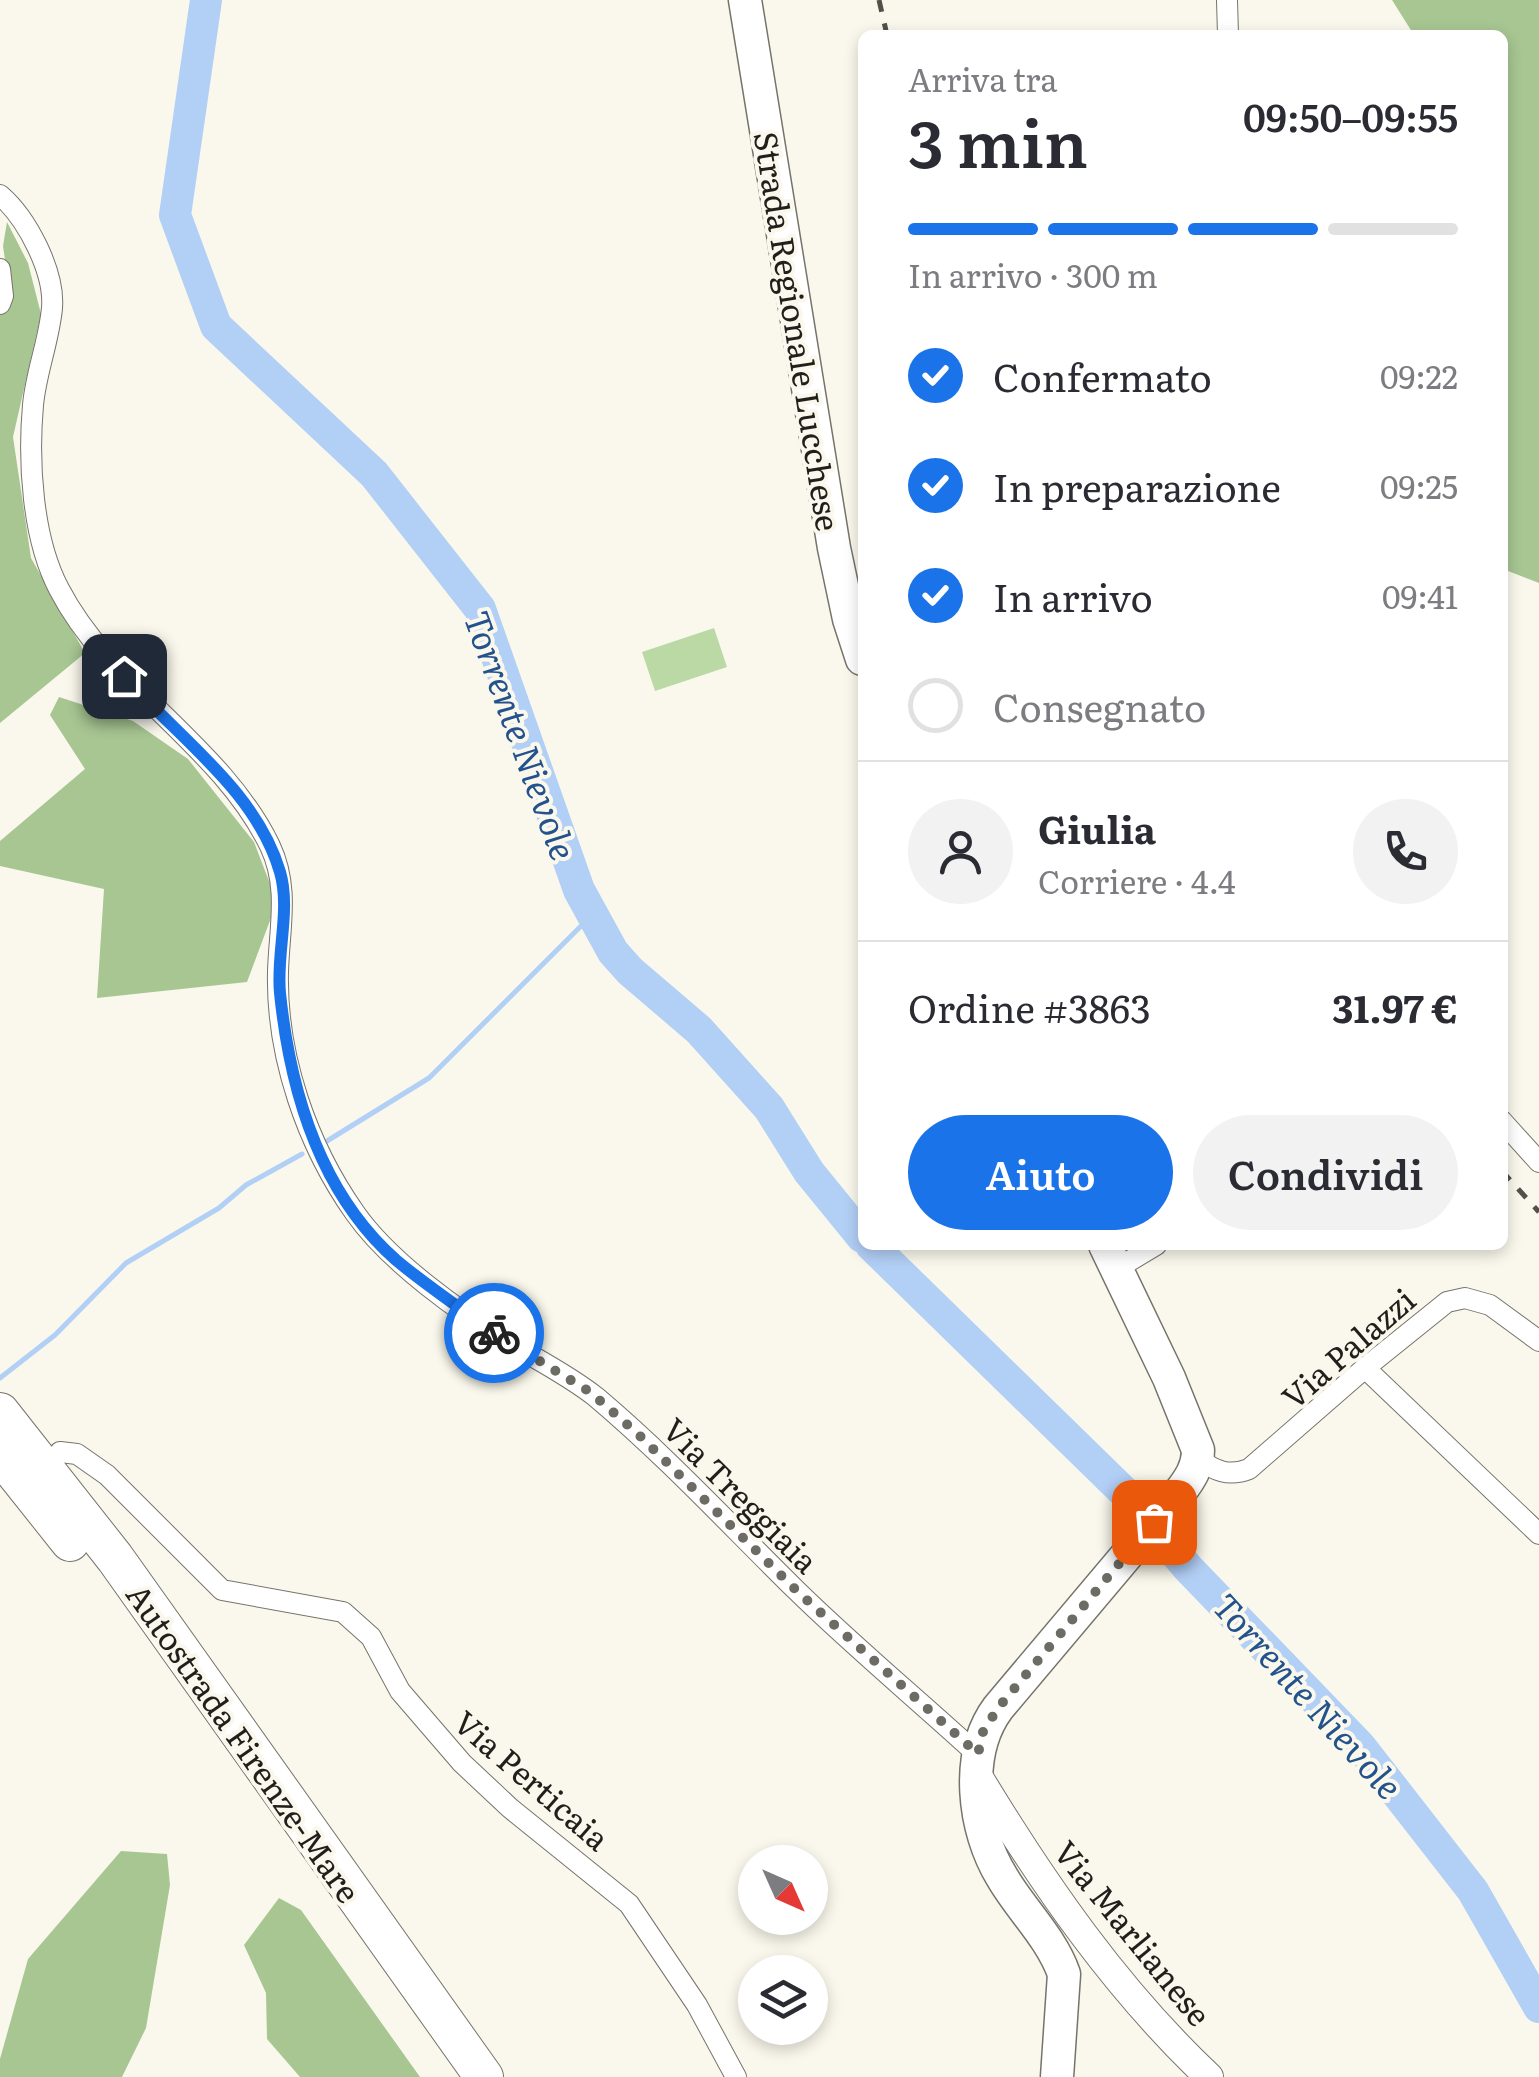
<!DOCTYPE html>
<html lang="it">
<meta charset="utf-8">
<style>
:root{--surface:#fff;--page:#f2f2f3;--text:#2b2b33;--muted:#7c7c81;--line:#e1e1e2;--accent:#1a73e8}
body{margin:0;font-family:Literata,serif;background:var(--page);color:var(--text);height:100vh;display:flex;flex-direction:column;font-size:38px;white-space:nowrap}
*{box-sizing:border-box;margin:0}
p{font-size:32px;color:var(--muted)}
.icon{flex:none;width:55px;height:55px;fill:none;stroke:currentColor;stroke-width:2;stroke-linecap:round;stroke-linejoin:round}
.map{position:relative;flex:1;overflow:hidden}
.details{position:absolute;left:858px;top:30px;width:650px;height:1220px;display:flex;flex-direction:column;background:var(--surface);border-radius:15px;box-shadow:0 5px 15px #0003}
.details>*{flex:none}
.needle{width:65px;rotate:135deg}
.fabs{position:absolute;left:738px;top:1845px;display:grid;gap:20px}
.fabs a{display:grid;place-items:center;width:90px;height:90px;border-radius:50%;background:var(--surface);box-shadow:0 5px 15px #0003;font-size:50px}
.pin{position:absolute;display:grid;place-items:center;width:85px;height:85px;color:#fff;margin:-42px;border-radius:20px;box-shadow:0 5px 15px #0006}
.courier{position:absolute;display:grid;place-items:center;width:100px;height:100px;margin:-50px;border:8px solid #1a73e8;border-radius:50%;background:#fff;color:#222;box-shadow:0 2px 12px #0007}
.headline em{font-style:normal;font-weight:600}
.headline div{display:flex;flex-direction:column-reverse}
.headline{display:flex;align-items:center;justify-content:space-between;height:170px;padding:0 50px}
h1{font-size:65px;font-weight:600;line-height:75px}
.bar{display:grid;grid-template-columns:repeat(4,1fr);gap:15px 10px;align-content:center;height:120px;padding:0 50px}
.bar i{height:12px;border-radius:8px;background:var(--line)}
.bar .on{background:var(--accent)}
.bar p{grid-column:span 4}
.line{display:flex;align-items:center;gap:25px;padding:0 50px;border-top:2px solid var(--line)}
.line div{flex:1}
.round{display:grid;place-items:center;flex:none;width:105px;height:105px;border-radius:52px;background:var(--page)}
ol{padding:0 50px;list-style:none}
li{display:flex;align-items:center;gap:30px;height:110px}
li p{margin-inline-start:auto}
li .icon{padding:10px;border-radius:50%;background:var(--accent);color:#fff;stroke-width:4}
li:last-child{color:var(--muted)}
li i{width:55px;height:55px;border:5px solid var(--line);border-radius:50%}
.button{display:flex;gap:20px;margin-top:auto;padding:20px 50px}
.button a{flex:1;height:115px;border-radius:60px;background:var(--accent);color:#fff;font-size:40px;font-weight:600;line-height:115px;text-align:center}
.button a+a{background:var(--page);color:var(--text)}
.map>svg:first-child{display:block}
.green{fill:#bad9a4}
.forest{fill:#a7c692}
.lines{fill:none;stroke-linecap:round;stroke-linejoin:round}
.stream{stroke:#b2cff6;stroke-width:5}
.river{stroke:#b2cff6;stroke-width:32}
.street-casing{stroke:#76746a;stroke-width:22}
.secondary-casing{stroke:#76746a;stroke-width:30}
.primary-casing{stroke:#76746a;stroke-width:35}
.highway-casing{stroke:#76746a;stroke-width:40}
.street{stroke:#fff;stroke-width:20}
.secondary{stroke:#fff;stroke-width:28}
.primary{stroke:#fff;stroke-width:32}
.highway{stroke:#fff;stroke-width:38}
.rail{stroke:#52504a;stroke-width:5;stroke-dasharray:12 12;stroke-linecap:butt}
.done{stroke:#6c6b64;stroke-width:10;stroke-dasharray:0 18}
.route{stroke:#1a73e8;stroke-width:12}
.labels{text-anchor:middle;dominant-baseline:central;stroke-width:8;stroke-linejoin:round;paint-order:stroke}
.street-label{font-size:32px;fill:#201f1b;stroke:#faf8ec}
.water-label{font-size:35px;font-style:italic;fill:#24528c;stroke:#faf8ec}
</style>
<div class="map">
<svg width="1539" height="2077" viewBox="0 0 1539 2077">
<rect width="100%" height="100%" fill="#faf8ec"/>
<path class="green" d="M714,628L727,667L655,691L642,652Z"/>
<g class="forest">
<path d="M1392,0H1539V583L1503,569L1502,389L1508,384L1502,378V35H1414Z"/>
<path d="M7,222L28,263L41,314L13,437L31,558L85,653L0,723V314L11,301L3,246Z"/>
<path d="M59,697L133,721L188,759L254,842L277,902L247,982L97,998L104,889L0,866V841L85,769L50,715Z"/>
<path d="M121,1851L167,1854L170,1885L146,2028L122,2077H0V2059L28,1959Z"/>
<path d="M279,1898L301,1910L420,2077H300L267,2039L266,1993L244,1945Z"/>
</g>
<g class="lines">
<g class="stream">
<path d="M327,1141L429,1078L593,914"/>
<path d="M0,1378L55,1335L126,1263L219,1208L246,1185L302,1154"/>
</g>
<g class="river">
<path d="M206,0L175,215L216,326L374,474L480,609L579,890L613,952L630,971L699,1030L769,1108L809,1172L862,1237"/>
<path d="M871,1245L1125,1493L1188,1568L1360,1746L1473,1891L1539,2007"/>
</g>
<g class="street-casing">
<g id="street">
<path d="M1227,0L1228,35"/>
<path d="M0,195C27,218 55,272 52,308C49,341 36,372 33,405C28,461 32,538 59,589C111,689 221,745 270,846C290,888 279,929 278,972C276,1056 307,1145 355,1213C389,1262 461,1313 513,1345C540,1361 571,1377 596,1397C666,1456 729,1524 795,1589C853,1646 917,1699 977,1754"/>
<path d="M0,269L3,296L0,304"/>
<path d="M1502,1121L1539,1162"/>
<path d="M1116,1269L1156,1245"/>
<path d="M1365,1368L1539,1534"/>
<path d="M60,1452L77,1454L107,1475L222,1590L343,1612L371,1637L400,1691L462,1763L510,1808L629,1904L697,2005L736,2077"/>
<path d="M1198,1458C1214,1471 1229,1477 1249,1469L1365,1368L1447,1302L1465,1298L1490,1305L1539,1341"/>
</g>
</g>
<g class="secondary-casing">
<path id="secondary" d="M978,1776C1044,1885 1116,1989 1209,2077"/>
</g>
<g class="primary-casing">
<g id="primary">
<path d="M745,0L834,548L849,619L862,659"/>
<path d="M1057,2077L1064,1974C1051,1937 1021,1910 1002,1877C973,1830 964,1754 998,1708L1180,1492C1190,1479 1198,1467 1198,1450L1169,1378L1105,1245"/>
</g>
</g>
<g class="highway-casing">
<g id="highway">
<path d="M0,1412L115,1558L484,2077"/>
<path d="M0,1454L70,1542"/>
</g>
</g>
<use href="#street" class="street"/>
<use href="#secondary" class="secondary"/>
<use href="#primary" class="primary"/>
<use href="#highway" class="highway"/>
<g class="rail">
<path d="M879,0L887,35"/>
<path d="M1502,1171L1539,1212"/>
</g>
</g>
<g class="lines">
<path class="done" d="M494,1333L590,1392L638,1434L800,1594L978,1754L983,1732L998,1708L1154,1522"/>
<path class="route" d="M124,676C178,738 256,790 280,872C291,910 276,954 280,993C290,1091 320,1193 396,1260C427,1286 462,1309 494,1333"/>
</g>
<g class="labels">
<g class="street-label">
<text transform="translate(799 331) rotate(81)">Strada Regionale Lucchese</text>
<text transform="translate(1347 1347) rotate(-41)">Via Palazzi</text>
<text transform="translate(742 1494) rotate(45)">Via Treggiaia</text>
<text transform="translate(245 1742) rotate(55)">Autostrada Firenze-Mare</text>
<text transform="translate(533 1779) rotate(41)">Via Perticaia</text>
<text transform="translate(1134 1932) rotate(51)">Via Marlianese</text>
</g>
<g class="water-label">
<text transform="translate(522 735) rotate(70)">Torrente Nievole</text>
<text transform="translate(1309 1695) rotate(48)">Torrente Nievole</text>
</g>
</g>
</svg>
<div class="fabs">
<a><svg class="needle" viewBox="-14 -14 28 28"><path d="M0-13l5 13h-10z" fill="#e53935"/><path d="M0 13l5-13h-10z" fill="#7c7c81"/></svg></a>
<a><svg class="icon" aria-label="layers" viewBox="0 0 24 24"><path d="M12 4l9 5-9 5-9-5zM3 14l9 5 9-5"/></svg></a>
</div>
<div class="pin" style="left:1154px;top:1522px;background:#ea580c"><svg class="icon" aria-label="bag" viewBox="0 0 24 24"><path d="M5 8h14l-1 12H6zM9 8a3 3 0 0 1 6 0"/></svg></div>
<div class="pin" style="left:124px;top:676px;background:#1f2937"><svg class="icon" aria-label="home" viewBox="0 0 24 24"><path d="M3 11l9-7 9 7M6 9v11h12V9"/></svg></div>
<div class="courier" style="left:494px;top:1333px"><svg class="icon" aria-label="bike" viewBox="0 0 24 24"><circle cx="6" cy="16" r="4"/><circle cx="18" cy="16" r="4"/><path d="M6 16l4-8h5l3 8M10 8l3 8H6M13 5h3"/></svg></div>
<section class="details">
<div class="headline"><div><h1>3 min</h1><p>Arriva tra</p></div><em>09:50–09:55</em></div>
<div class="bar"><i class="on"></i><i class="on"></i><i class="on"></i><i></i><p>In arrivo · 300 m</p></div>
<ol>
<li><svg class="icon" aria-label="check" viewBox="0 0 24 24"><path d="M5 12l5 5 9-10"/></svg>Confermato<p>09:22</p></li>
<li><svg class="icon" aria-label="check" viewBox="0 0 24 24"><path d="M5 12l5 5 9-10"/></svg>In preparazione<p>09:25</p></li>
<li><svg class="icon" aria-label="check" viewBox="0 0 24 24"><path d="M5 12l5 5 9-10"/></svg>In arrivo<p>09:41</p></li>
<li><i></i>Consegnato</li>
</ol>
<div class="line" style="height:180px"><a class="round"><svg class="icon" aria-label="person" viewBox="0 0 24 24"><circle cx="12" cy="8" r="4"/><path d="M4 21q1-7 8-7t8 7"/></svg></a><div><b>Giulia</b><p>Corriere · 4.4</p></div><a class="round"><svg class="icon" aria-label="phone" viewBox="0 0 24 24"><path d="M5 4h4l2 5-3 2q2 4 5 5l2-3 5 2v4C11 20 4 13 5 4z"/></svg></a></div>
<div class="line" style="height:130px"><div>Ordine #3863</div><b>31.97 €</b></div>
<div class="button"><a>Aiuto</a><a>Condividi</a></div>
</section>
</div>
